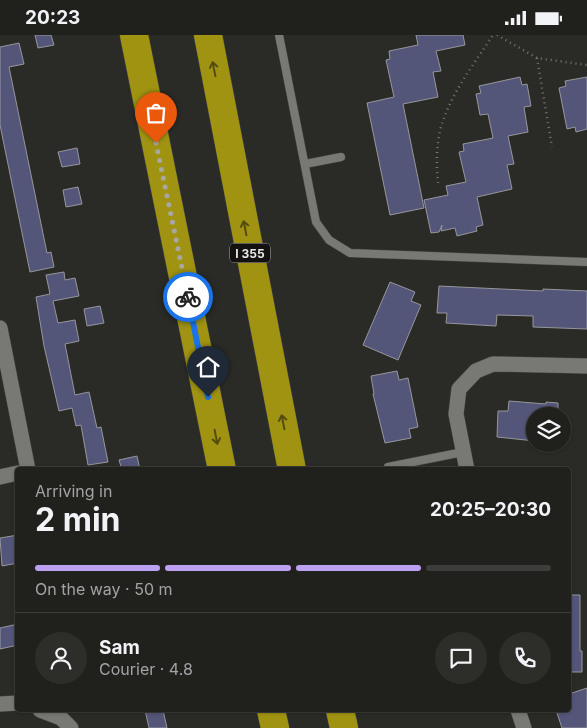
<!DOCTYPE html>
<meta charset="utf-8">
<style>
:root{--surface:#20201d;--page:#2d2d2a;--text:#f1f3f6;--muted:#a2a3a4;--line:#3d3e3b;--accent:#bca0f2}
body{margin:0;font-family:Inter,sans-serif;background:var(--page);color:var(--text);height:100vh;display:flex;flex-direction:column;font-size:19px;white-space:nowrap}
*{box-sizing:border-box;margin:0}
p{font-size:16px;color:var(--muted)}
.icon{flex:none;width:28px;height:28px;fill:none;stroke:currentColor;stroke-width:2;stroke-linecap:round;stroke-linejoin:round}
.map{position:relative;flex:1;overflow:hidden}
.panel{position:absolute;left:15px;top:432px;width:556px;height:245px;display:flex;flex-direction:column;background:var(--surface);border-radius:5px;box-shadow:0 1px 4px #0004,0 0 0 1px var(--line)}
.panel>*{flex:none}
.controls{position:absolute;left:526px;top:372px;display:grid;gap:10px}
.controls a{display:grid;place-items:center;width:45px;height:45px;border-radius:50%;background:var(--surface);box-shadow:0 1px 4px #0004,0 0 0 1px var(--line);font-size:25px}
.pin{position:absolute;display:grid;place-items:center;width:42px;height:42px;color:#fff;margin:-51px -21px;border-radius:50% 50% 50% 0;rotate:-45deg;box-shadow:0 0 5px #0007}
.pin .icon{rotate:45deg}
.courier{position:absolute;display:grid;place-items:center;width:50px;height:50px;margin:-25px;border:4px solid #1a73e8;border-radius:50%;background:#fff;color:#222;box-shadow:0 1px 6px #0007}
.summary em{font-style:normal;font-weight:700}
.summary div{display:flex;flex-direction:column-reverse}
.summary{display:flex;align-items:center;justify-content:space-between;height:85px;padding:0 20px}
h1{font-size:32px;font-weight:700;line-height:38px}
.bar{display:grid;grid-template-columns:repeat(4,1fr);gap:8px 5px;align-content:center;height:60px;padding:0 20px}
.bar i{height:6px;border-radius:4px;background:var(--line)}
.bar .active{background:var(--accent)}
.bar p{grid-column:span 4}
.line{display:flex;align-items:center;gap:12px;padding:0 20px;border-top:1px solid var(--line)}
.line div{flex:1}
.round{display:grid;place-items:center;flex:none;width:52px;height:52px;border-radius:26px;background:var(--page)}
.status{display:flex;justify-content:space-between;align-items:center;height:35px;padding:0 25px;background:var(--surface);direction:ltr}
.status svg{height:14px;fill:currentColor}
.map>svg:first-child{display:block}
.building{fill:#545679;stroke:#96979b}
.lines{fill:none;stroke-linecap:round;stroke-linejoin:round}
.service-casing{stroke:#474744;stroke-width:9}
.minor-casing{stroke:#474744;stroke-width:16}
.motorway-casing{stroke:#474744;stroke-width:29}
.path{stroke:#777774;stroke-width:2.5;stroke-dasharray:1 4;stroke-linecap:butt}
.service{stroke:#787874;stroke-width:8}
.minor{stroke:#787874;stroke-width:15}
.motorway{stroke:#a19312;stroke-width:28}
.oneway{stroke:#534c11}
.done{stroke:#a7a7a4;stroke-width:5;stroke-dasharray:0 9}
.route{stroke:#1a73e8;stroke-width:6}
.labels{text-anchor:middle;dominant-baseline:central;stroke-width:5;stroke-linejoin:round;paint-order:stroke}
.shield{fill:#131211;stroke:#aaa9a8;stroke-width:1}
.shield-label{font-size:12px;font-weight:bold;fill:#eaeae8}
</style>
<div class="status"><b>20:23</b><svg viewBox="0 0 49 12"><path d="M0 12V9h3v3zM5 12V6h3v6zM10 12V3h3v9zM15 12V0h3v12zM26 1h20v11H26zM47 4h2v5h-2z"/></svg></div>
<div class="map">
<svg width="587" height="693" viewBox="0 0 587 693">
<rect width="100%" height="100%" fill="#2a2a27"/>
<g class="building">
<path d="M35,0H51L54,10L38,13Z"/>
<path d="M416,0H463L465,10L436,16L441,36L433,37L438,62L403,69L424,173L390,180L367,68L394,62L386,25L390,24L389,16L418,10Z"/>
<path d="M19,8L24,29L9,32L47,218L51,217L54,232L30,237L0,90V12Z"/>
<path d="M520,42L522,50L527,49L531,71L524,72L528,97L508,101L514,129L507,130L512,154L477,162L483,190L476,192L477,196L457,201L455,193L441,196L442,190L439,197L431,198L424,165L448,160L446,151L466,147L459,117L464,116L463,109L493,103L488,79L480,80L476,59L481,58L479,51Z"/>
<path d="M587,42V94L576,97L575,92L567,94L559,53L566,51L565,46Z"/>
<path d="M77,113L80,129L62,132L58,117Z"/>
<path d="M78,152L82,169L66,172L63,155Z"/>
<path d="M64,237L65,245L75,243L79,261L53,266L58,288L75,285L79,306L65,309L75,360L89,357L97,393L101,392L108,427L88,430L81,390L76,391L72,373L59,376L44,311L36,262L50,259L46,240Z"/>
<path d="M390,247L415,257L411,266L421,270L398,325L363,310Z"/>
<path d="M439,251L543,256V254L587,256V294L533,292V281L497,280L496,291L446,288L447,278H437Z"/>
<path d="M100,271L104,288L87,291L84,274Z"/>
<path d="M397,336L399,345L408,343L418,392L409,394L411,403L385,408L373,359H374L371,341Z"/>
<path d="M509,366L546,369V367L558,368V381H535V406L497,402L498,376H508Z"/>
<path d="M137,421L140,435H122L119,425Z"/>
<path d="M18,500V528L2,531L0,503Z"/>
<path d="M569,560H580V616H582V637H569Z"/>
<path d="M18,589V610L0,614V593Z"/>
<path d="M587,653V693H562L556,675H569V659Z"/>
<path d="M145,675H163L167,693H149Z"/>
</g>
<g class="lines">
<g class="service-casing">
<g id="service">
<path d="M279,0L316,187L329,205L350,218L587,227"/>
<path d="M305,129L341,122"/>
<path d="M388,432L463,417"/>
</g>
</g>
<g class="minor-casing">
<g id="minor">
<path d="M0,293L28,435"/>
<path d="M467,435L456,379L459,354L476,336L493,329L587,331"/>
<path d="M0,442L18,438"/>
<path d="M0,669L18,668"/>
<path d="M40,675L61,683L71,693"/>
<path d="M518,675L524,693"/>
</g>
</g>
<g class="motorway-casing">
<g id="motorway">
<path d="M134,0L222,435"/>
<path d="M208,0L292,435"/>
<path d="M271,675L275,693"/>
<path d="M340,675L344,693"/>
</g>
</g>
<g class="path">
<path d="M497,0L537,23L587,30"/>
<path d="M537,23L552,112"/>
<path d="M438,148C436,127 436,103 444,83C455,53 476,26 493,0"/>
</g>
<use href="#service" class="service"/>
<use href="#minor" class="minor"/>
<use href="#motorway" class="motorway"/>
</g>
<defs><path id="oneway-shaft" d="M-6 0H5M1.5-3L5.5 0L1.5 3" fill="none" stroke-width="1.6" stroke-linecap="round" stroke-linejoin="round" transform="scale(1.25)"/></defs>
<g class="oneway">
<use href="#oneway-shaft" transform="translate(214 34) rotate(-101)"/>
<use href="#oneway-shaft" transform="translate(245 193) rotate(-101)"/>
<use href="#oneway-shaft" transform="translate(283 387) rotate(-101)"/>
<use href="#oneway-shaft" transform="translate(216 402) rotate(79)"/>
</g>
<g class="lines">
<path class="done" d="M156,108L188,262"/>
<path class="route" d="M188,262L208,362"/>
</g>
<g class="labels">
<rect class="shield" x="230" y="208.5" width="40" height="19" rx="4"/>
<g class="shield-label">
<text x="250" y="218">I 355</text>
</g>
</g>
</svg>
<div class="controls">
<a><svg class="icon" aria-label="layers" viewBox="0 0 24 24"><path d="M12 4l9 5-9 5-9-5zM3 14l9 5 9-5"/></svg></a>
</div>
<div class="pin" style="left:156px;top:108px;background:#ea580c"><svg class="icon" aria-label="bag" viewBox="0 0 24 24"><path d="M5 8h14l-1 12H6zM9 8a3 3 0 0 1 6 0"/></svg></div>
<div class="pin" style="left:208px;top:362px;background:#1f2937"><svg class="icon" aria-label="home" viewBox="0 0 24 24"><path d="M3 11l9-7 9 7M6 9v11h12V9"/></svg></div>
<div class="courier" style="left:188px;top:262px"><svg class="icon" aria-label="bike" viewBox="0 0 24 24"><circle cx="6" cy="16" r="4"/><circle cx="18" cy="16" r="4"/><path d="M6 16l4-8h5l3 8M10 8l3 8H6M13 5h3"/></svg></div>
<section class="panel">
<div class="summary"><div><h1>2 min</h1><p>Arriving in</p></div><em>20:25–20:30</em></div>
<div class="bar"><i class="active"></i><i class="active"></i><i class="active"></i><i></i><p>On the way · 50 m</p></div>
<div class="line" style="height:90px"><a class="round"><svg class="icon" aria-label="person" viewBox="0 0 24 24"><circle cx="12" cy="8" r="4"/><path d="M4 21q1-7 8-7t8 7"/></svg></a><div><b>Sam</b><p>Courier · 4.8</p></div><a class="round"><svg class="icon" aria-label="chat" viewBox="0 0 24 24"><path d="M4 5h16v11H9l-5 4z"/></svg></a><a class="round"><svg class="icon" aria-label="phone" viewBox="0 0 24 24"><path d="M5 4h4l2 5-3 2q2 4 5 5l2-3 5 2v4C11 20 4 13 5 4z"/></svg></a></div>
</section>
</div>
